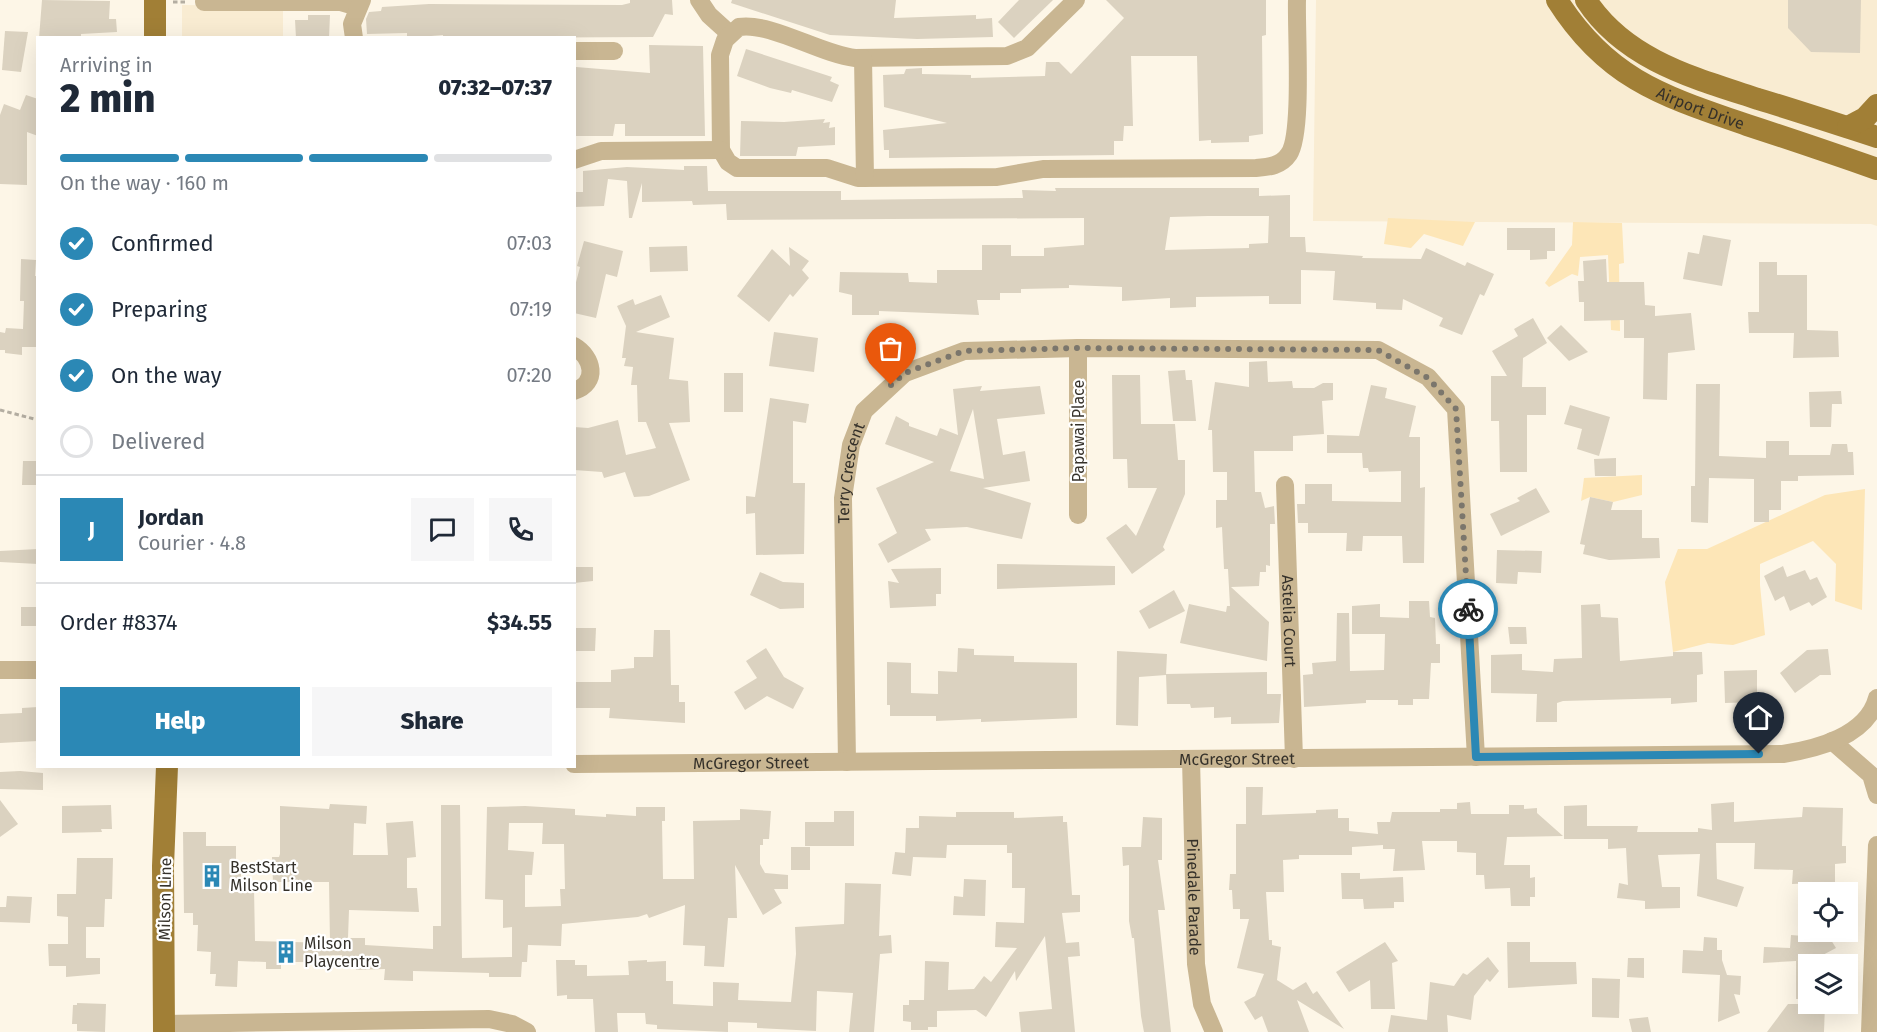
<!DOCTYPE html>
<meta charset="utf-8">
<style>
:root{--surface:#fff;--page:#f6f6f7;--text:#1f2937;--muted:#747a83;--line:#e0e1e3;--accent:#2b88b5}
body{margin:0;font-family:"Fira Sans",sans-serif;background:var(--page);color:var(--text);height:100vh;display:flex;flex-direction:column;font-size:22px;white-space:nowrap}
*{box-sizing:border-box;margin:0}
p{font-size:20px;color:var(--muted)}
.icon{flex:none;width:33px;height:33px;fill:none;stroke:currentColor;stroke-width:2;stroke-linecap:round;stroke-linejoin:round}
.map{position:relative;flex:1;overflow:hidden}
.details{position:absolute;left:36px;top:36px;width:540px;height:732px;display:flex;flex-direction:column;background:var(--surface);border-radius:0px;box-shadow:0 6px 24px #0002}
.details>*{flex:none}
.tools{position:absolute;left:1798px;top:882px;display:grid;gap:12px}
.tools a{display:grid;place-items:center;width:60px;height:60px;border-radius:0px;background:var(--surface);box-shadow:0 6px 24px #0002;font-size:30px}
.pin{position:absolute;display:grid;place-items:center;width:51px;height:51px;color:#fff;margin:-62px -26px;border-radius:50% 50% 50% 0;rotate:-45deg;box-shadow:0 0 6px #0007}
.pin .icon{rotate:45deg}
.courier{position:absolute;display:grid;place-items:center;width:60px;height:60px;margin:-30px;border:4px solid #2b88b5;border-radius:50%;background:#fff;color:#222;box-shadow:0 2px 8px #0007}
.headline em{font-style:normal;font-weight:800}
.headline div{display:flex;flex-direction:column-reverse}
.headline{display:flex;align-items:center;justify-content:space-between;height:102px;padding:0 24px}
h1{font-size:39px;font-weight:800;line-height:45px}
.bar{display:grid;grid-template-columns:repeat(4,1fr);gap:9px 6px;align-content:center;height:72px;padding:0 24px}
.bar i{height:8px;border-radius:4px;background:var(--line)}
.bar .on{background:var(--accent)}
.bar p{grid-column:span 4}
.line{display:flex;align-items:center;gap:15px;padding:0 24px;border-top:2px solid var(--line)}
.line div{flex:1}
.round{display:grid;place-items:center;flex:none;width:63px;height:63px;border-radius:0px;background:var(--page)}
ol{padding:0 24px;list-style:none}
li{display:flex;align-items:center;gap:18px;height:66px}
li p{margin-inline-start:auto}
li .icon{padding:6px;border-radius:50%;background:var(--accent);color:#fff;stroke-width:4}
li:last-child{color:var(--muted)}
li i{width:33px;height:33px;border:3px solid var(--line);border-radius:50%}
.cta{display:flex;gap:12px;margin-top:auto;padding:12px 24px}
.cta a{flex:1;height:69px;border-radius:0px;background:var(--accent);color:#fff;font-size:24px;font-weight:800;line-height:69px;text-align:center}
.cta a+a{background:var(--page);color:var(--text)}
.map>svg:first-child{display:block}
.built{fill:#f9ecd2}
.green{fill:#fde6b7}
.building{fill:#dbd2c0;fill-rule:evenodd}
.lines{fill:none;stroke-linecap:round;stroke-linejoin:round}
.path{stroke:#b4aea2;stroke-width:3;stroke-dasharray:4.5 3;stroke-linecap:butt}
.minor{stroke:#c9b692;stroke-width:18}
.major{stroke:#a17f36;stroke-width:22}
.done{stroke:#7b766c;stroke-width:6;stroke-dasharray:0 10.8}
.route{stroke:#2b88b5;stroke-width:8}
.labels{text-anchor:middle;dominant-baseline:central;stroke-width:4.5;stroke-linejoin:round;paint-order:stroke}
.street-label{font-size:16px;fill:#35312a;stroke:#fff}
.poi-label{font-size:16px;fill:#35312a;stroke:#fff;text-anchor:start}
</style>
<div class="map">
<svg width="1877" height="1032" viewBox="0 0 1877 1032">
<rect width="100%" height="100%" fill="#fdf6e7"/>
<g class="built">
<path d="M1316,0H1877V226L1871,224L1313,221Z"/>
<path d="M182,5L283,6V37H182Z"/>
</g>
<g class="green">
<path d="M1388,218L1475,222L1463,246L1424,234L1411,248L1384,244Z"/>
<path d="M1573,222L1622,223L1624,263L1619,264L1620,331L1611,330L1608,255L1580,257L1578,276L1572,274L1549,287L1545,283L1572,245Z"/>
<path d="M1642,475V495L1613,502L1590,497L1581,501L1584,478Z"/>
<path d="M1865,489L1862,610L1835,601L1836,564L1813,541L1760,564V585L1765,635L1733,645L1708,643L1673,652L1665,582L1678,549H1707L1825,495Z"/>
</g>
<g class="building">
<path d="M42,0L110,1L109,19H116L117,32L81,34V38H39Z"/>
<path d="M630,0H672L673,15L665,14L653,37L443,38V35L407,38V33L367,34L366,19L369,12L381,11L382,7L429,4L622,5L630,3Z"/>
<path d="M732,0H896L894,18L976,15V19L992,18L993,37L917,39L830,35L731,3Z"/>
<path d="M1019,0H1053L1014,38L998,22Z"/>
<path d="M1106,0H1266V35L1262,36L1263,134L1249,136V142L1211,143V140L1199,141L1197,56H1131L1133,126H1124L1123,141H1114V155L889,158V150H884L883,130L947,123L884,107L883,75L904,74L906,69L922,68V74L971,75V78L1045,76L1046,62H1059L1071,74L1124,18Z"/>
<path d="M1788,0H1861L1860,53L1811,52L1788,28Z"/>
<path d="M308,15H330L329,38H296L295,20H308Z"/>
<path d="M5,31L28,32L21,72L2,70Z"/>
<path d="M649,45L703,46L705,136H625V124H615L613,136H574L576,67L650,73Z"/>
<path d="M746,49L832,77L830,81L839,85L832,102L792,90L791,93L770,88L737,76Z"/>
<path d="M26,95L38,99V136L27,132V185L0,184V115L4,104L20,110Z"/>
<path d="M825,119L823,123L830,122L829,128L835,127V145L798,147L796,156H740L741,121L784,122Z"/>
<path d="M684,166H707L708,191H841V200L1023,198L1022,190L1056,191L1055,188H1259V196L1290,195V237H1305L1306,252L1363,256L1362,258L1421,259L1426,248L1465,266L1467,262L1494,274L1484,296L1480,294L1462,335L1439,326L1443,318L1403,299L1402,310L1376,309V303L1333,300L1335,271L1301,270V304H1269V296L1196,297V307L1170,308V298L1122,301V287L1069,285V288L1021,289V293H1000V300H977L979,315L879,311V315H852V295L839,292L840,272L908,273L909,282L937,283V270H982V245H1011V256H1044V248L1084,245V218L727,220L726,204L693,205L692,201L642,202V183L632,218H629L627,181L608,179L604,206L574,207V192H583V171L627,167L684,170ZM1208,216H1269L1268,243L1249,244V248L1165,250L1170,217Z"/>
<path d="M1507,228H1555V251H1547V259L1530,260V250H1507Z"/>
<path d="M1703,235L1731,240L1722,286L1683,279L1688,252L1699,254Z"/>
<path d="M584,241L623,251L617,277L606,274L596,318L574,313V290L580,267L577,266Z"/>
<path d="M687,246L688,271L650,272L649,247Z"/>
<path d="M789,247L809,261L802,270L809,278L793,297L790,294L769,322L737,296L772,249L790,266Z"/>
<path d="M21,259L36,260L35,276H38V347H22V355L5,353V350H0V332L5,333L6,328L23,329L24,301H20Z"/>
<path d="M1606,259L1607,282H1644L1645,305L1655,306V316L1691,313L1695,350L1668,353L1667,400L1643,399L1644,338H1624V320L1584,321V302H1579L1578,281H1584L1583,261Z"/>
<path d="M1759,262H1777V275H1807V330L1838,331L1839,357L1793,358L1794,333H1749L1748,312H1759Z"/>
<path d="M661,295L670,317L636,332L674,338L669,379L688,381L690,422L669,423L690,480L649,496L634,497L625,472L604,478L602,472L574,470V427L588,428L618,420L626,455L656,448L646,422H638L637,385H631L633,367L624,366L626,358H622L626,326L617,306L633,299L635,305Z"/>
<path d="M1533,318L1547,343L1523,358L1522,387H1546V415H1527V472H1500L1499,421H1491V376H1507L1492,351L1518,336L1514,329Z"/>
<path d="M1561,325L1588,352L1569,361L1547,338Z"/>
<path d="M774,332L818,338L814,372L769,366Z"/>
<path d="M1267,361L1268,382L1292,381L1293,388H1314L1323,383H1333V400L1322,401L1324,434L1293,436V451H1254L1255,492H1261L1265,508L1274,506L1275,524H1270V566L1266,565V572H1260L1259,586L1231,587L1269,622L1267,661L1180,643L1189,604L1226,612L1227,606H1230L1228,569H1224L1222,527L1216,528V500H1227V472H1213L1212,430H1208L1215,382L1249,387V362Z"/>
<path d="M1185,370L1186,380H1192L1196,421H1173L1168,371Z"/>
<rect x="724" y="373" width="19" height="39"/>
<path d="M1112,375H1140L1141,424H1175L1178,460H1185V494L1163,547L1165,550L1132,574L1106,538L1126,524L1136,536L1157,488H1128L1127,459H1113Z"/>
<path d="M1696,384H1720L1719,456L1766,458V441H1789V455H1830L1832,444H1847L1848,452H1853L1854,475L1798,476V481H1781V510H1769V522H1754V479L1709,478L1708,523L1691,522V486H1695Z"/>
<path d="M1371,385L1387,388L1385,398L1416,406L1409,437H1420V488L1425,487L1424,563H1403L1402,536H1363L1362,551H1346L1347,533H1308V523H1298L1297,504H1305V484H1332V501L1401,502V471L1369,472L1368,468H1363L1362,453H1327V435L1359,436Z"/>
<path d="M982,386L980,391L1040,386L1045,414L997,419L1003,455L1025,451L1030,481L983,488L1031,503L1022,539L967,527L925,529L931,540L888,563L878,544L897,533L876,488L934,462L885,444L896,416L909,423V426L937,436L940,428L958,435L953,389ZM973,409L984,479L950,471Z"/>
<path d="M1841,391L1842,404H1832L1831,427H1810L1809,392Z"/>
<path d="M770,398L809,404L806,423L793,421V483H805L804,554L756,555L755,513L746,514V496L755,497Z"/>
<path d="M1570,405L1610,417L1599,456L1577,449L1582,429L1564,424Z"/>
<path d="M1616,458V476H1595L1594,459Z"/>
<path d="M23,461H38V485H22Z"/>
<path d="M1536,488L1550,512L1501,536L1490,514L1520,501L1517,498Z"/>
<path d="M1590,497L1613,502L1611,510H1642V538H1659L1660,558L1609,560L1583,554L1585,545L1580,544Z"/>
<path d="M38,549V564L0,562V551Z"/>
<path d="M1497,550L1542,551L1541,573L1518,572L1517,584L1496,583Z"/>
<path d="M997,564L1115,566V585L997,589Z"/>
<path d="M1783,566L1787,577L1805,570L1810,580L1817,577L1827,597L1812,606L1809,602L1790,611L1784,596L1775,601L1764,576Z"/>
<path d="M574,567H593V581L574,583Z"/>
<path d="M941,568V594H936V606L890,608L888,581L899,583L891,569Z"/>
<path d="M760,572L783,582L804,583V608L780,609L750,595Z"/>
<path d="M1174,590L1185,611L1149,629L1139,611Z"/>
<path d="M1409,601H1429L1430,617L1435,618L1436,644H1440V663H1431L1429,699H1413V705H1398V700H1366V703L1304,707L1303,675L1313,674L1312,663L1336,661L1337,613H1349L1350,671L1384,670L1385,634H1352V606L1380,604V617L1409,618Z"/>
<path d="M1600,604L1601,617L1618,618L1620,661L1673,656V652H1702L1703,674L1697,675V702L1671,704V698L1563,701L1557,703V722H1536L1537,694L1491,693V655L1522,654V670L1553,672L1554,659L1582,658L1581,605Z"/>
<rect x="21" y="607" width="17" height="19"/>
<path d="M1508,627H1526L1527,644H1510Z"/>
<path d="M574,628H596L595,651H574Z"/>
<path d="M654,630H670L671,685H679V702H685V723L609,718L610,708H574V682H611V670L634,668V657H653Z"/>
<path d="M766,648L784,677L804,688L793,709L767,696L745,710L734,692L757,678L746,661Z"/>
<path d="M958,648L974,649V655L1014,656V662L1077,663V718L981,722V719L936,721V716H890V705H887V662L911,663V693L938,694V671L957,672Z"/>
<path d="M1828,649L1831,675H1820L1795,693L1780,673L1807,650Z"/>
<path d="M1117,651L1167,654L1166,675L1139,677L1138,726L1116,725Z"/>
<path d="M1757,670V702L1725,703L1724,671Z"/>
<path d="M1267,672V694H1281L1279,723L1231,724V717L1214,718V707L1191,708L1190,704H1167L1166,674Z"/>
<path d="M38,707V741L0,743V714L22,713V708Z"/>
<path d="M20,771L43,773V790L0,789V772Z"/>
<path d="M1246,787H1263L1262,815L1316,813V810L1338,809V818H1349V831L1378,834L1377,822H1390L1392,812H1440V809H1457V803L1470,802L1471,814H1509V805H1524V809L1537,808V813L1563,836L1507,837L1504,865H1530V878L1535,877V897H1530V906H1511L1510,888L1485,889L1484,875H1476V853L1457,852V841H1422L1425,870L1393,871L1395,849H1383V845L1352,847V855H1299V859L1283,860L1284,892H1266L1269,940H1272V945L1281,947L1277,980L1293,990L1306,982L1313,994L1317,991L1344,1029L1297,1000L1309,1032H1268L1262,1016L1255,1020L1244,1002L1255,996L1264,974L1237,968L1249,919H1240V909H1233L1232,890H1229L1230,874H1236V824H1246Z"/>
<path d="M0,800L18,824L0,837Z"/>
<path d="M1734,802V822L1802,817L1803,807L1843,808L1842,846H1846V863L1835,864V892H1815V883L1792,884L1793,870L1754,869L1755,843H1716L1717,879L1744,887L1737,907L1697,896L1700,854L1658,855L1662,887H1680V908L1645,909V901L1617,898L1619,883L1628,885L1626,848L1608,849V839H1564V806L1587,805V826H1638L1637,832H1698V828L1712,830L1711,804Z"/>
<path d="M330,804L367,806L366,824L354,823L353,855H388L386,823L413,821L416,857L407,858V888H417L419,912L349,910L348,938H365V945L433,949V926H441V805H460L462,958L512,957V927L503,928V900L485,899L487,807L525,806L575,809V815L606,817V814L636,816V807H665V821H662L663,879H694L693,821L740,820V809L771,811L769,839H763V845H760V864L765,873L788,875V889H774L782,903L763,915L735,865L737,918H728L724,967L704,966L705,946L683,945L685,905L649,918L647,914L638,917L562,924L561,946L528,945L527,962H522L521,977H489V973L413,971V981L384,980L385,969L356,970V964H342V955L312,956V962H281V969H266V962L238,961L237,987L215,986L216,974H210L211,952L197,951L198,925H193V913H184L183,832H206V846H236V864H241V890L254,889L255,941L330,943L329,882H273L272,857H279L280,854V806L329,809ZM509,823H543L542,844H564L565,889H560L561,906L525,907V875H532L534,852L508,850Z"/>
<path d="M111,805L112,829H101L102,832L62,833V806Z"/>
<path d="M834,811H854V846H805V822H834Z"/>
<path d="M956,812H1014V818L1063,816V822H1067L1072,895H1080V912L1062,913L1066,943L1079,942L1080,956L1068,957L1075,1032H1021L1019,1012L1052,1009L1045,936L1016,981L1015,971L986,1017L976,1010L937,1011V1027H928V1030H911V1022L903,1021V1005H909V1000H924L925,961L949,962L948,990L974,989L984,976L991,982L1017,948L995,947L996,922L1024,923L1025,888H1012V853H1007V845H947L946,858L913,857L911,876L892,874L895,852L905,853L906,828H919V816L956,817Z"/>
<path d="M1143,817L1162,818V860H1158L1165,910H1158L1171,1032H1144L1141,1016L1134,938H1132L1129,921V865L1123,866L1122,847H1141Z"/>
<rect x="791" y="847" width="19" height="23"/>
<path d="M77,858H113L112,899H105L104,927H86V958H100V974L66,977V966H49L48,944H68V917L57,916V894H76Z"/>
<path d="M1341,873H1360V879L1403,877L1404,902H1394V908L1364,909L1363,899H1342Z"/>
<path d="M964,879L986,880L985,916L953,915L954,896L963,897Z"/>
<path d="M845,883L881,884L879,936L891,935L892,953L880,954L874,1032H849L853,993L817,991L816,1031L757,1028V1023L728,1022V1032L657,1029V1025L646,1024L645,1013H617L618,1032H595L593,999H567V995L557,996L556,960H575V965H587V976L629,975L628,961L647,960V962L666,961V981H673V1004L713,1006V982L739,983L738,1000L791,1002L796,954L795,927L844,924Z"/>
<path d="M7,896L32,897L30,923L0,922V907H6Z"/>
<path d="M1826,932L1836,948L1819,957H1809V999H1796V961L1763,963L1764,947L1790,948L1791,935L1815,937Z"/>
<path d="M1704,937L1717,938V950H1722V960L1727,975L1741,976L1740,995L1734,994L1740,1013L1718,1022L1720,975L1682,973L1683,950L1703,951Z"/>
<path d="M1385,942L1398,961L1392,963L1395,1009H1371L1370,980L1349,992L1336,972Z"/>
<path d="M1507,942H1530V962H1576L1577,984L1508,988Z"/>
<path d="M1488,957L1499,971L1490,982L1487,979L1474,996L1471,1020L1447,1015L1448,1032H1388L1391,1015L1427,1020L1430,982L1454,986L1463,973L1467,975Z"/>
<path d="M1628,958H1644V978L1627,977Z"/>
<path d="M1592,978L1620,979L1619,1018L1592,1017Z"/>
<path d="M77,1003L106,1004L105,1032L77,1031V1024H72L73,1005H77Z"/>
<path d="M1788,1004H1825L1824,1032H1767Z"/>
<path d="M1648,1017L1651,1032H1632L1629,1019Z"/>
</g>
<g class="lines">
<g class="path">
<path d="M173,2H187"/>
<path d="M0,410L38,420"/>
</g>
<g class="minor">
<path d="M699,0L709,15L730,34"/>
<path d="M1076,0L1027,48L1007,56L855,58C820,54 771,22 739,27L725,40L720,55L721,150L728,162L737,168H827L858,178L997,177L1043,169L1256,168C1269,167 1281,166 1289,154C1303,134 1296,30 1297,0"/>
<path d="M204,2H341L358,7"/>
<path d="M354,38L352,24L362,0"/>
<path d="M574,51H614"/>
<path d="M863,58L865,178"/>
<path d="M574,160L601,151L721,150"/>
<path d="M574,346C593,357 599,383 574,391"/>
<path d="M1078,348V515"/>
<path id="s1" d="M1285,485L1294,759"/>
<path d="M0,670H38"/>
<path d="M1832,741L1871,775L1877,795"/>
<path id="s2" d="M1191,759L1196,964L1202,1004L1214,1032"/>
<path id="s3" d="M847,762L843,498L851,445L864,411L905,373L964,351L1078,348L1378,350L1428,377L1456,409L1476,757"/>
<path id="s4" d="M574,764L1783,754C1816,749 1867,736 1877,698"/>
<path d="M164,1024L489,1019L512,1024L527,1032"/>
<path d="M1870,1032L1877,845"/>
</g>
<g class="major">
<path d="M155,0V38"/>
<path id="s5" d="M1557,0C1607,79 1663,96 1747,125C1790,139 1834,154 1877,169"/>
<path d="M1586,0C1625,60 1694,78 1758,99C1798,111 1837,124 1877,137"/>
<path d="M1848,127L1865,118L1877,105"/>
<path d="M164,1032L163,866L167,766"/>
</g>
</g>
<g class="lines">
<path class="done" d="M891,385L905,373L964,351L1078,348L1378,350L1428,378L1456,409L1468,609"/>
<path class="route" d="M1468,609L1476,757L1759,754"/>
</g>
<defs>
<g id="building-bare" transform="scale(1.8)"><path d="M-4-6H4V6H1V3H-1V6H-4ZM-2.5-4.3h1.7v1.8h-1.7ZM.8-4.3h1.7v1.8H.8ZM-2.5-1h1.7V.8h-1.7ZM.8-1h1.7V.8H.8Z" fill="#2b88b5" stroke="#fff" stroke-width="2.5" paint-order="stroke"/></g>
</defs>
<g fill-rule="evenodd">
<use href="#building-bare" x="212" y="876"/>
<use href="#building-bare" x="286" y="952"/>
</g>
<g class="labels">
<g class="street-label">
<text stroke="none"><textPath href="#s5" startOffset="184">Airport Drive</textPath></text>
<text transform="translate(1078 431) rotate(-90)">Papawai Place</text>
<text stroke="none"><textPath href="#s3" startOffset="290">Terry Crescent</textPath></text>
<text stroke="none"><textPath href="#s1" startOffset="136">Astelia Court</textPath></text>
<text stroke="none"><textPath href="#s4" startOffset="663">McGregor Street</textPath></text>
<text stroke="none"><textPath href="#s4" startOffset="177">McGregor Street</textPath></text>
<text stroke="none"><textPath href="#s2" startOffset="138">Pinedale Parade</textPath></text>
<text transform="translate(165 899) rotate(-89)">Milson Line</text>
</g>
<g class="poi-label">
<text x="230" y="867">BestStart<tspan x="230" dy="18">Milson Line</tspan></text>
<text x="304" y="943">Milson<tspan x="304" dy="18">Playcentre</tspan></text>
</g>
</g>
</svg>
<div class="tools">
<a><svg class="icon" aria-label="locate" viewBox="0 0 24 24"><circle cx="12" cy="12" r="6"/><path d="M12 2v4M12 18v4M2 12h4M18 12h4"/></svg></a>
<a><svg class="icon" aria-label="layers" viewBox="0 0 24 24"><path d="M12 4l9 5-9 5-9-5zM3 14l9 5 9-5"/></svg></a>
</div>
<div class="pin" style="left:891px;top:385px;background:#ea580c"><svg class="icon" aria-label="bag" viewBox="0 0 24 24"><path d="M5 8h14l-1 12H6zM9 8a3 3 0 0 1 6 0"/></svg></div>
<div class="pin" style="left:1759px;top:754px;background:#1f2937"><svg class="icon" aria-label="home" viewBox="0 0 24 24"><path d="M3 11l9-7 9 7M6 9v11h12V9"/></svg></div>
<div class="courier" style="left:1468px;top:609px"><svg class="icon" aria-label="bike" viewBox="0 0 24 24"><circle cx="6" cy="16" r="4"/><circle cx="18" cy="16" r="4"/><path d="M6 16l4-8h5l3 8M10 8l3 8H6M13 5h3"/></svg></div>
<section class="details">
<div class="headline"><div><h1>2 min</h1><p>Arriving in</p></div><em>07:32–07:37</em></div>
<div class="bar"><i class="on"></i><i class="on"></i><i class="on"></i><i></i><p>On the way · 160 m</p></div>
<ol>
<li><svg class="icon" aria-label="check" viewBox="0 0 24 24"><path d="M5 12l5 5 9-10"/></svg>Confirmed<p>07:03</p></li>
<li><svg class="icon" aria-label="check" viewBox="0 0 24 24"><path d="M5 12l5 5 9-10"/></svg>Preparing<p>07:19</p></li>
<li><svg class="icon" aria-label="check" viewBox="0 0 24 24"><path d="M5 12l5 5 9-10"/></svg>On the way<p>07:20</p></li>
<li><i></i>Delivered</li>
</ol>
<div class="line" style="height:108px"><b class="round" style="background:var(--accent);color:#fff">J</b><div><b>Jordan</b><p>Courier · 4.8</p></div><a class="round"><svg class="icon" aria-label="chat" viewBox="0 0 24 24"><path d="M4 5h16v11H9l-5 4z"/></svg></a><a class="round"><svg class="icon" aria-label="phone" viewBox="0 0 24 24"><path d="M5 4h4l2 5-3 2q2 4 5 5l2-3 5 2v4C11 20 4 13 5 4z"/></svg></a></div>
<div class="line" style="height:78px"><div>Order #8374</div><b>$34.55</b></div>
<div class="cta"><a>Help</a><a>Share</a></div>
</section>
</div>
